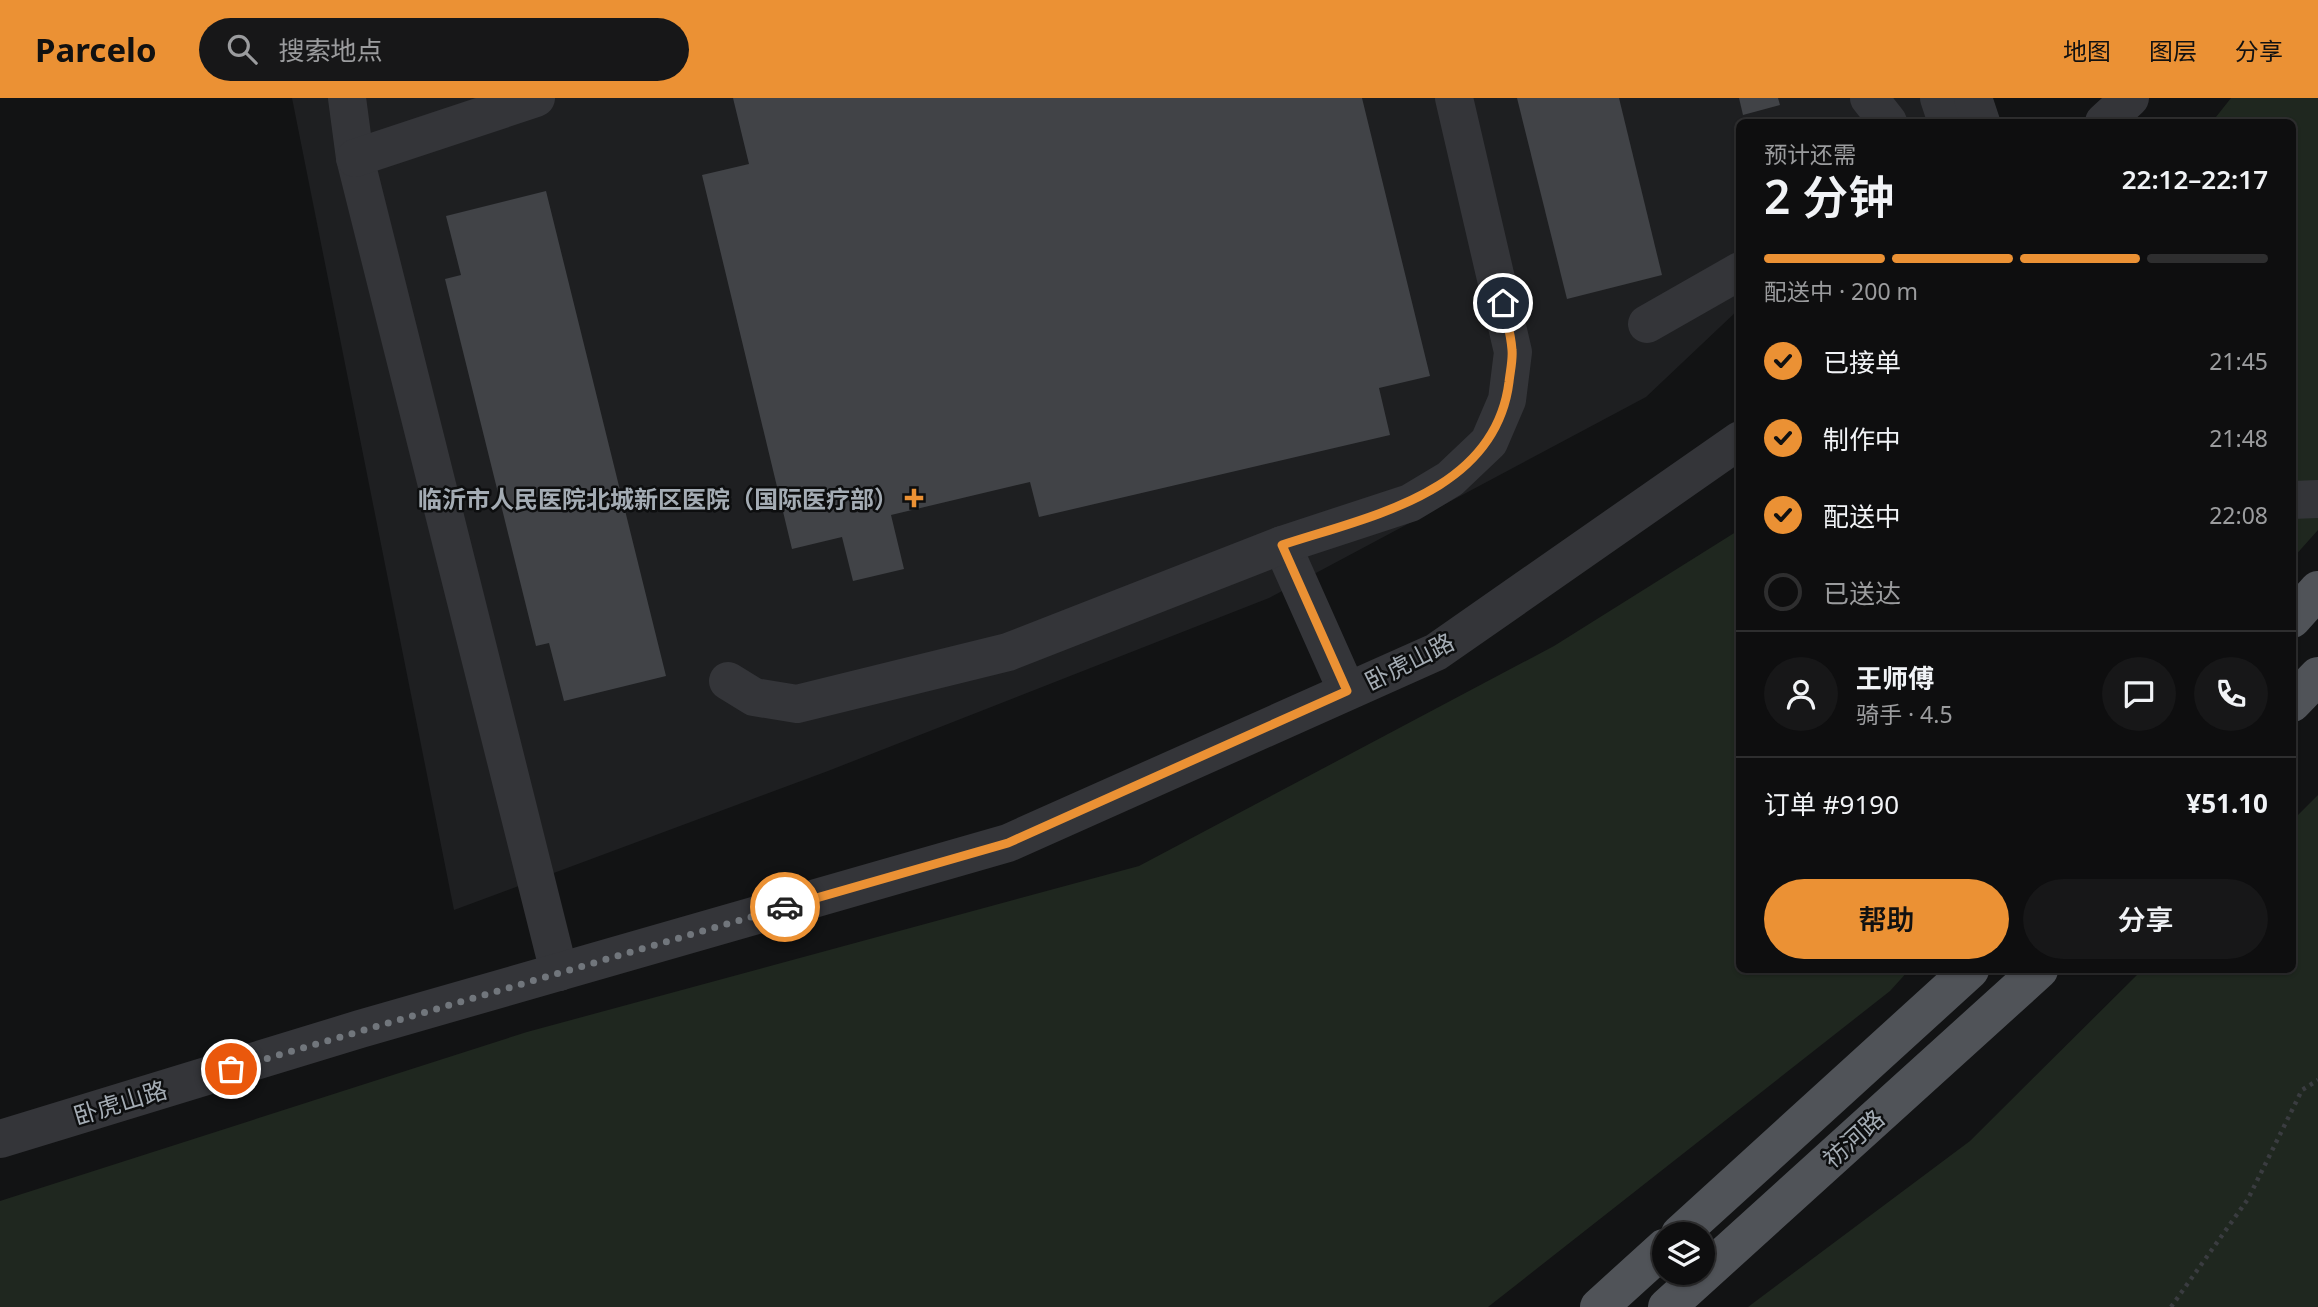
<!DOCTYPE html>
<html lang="zh">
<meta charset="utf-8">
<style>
:root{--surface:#0e0e0f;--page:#171718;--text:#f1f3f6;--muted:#9b9c9e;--line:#2e2e2f;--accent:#eb9134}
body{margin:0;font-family:"Noto Sans","Noto Sans SC",sans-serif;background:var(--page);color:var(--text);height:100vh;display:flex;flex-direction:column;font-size:26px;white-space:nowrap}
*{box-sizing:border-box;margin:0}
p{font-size:23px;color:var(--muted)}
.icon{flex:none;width:38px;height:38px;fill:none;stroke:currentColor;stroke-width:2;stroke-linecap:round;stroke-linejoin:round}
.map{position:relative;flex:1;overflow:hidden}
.panel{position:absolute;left:1736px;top:21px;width:560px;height:854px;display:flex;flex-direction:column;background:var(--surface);border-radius:10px;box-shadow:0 2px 5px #0004,0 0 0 2px var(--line)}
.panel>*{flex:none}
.tools{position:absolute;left:1652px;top:1124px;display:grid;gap:14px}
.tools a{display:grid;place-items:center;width:63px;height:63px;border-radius:50%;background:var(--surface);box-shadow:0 2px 5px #0004,0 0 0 2px var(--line);font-size:35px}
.pin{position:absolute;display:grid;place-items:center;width:60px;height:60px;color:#fff;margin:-30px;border:4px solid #fff;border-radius:50%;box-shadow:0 2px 7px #0007}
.courier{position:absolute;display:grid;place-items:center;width:70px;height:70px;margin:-35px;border:5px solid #eb9134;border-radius:50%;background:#fff;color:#222;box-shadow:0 2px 9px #0007}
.headline em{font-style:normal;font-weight:600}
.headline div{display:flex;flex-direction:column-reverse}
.headline{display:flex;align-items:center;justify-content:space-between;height:119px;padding:0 28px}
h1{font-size:46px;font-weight:600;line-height:52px}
.bar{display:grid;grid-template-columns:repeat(4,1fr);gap:10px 7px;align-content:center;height:84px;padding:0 28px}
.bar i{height:9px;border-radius:5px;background:var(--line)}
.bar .active{background:var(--accent)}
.bar p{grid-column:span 4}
.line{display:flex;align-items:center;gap:18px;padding:0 28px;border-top:2px solid var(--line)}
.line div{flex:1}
.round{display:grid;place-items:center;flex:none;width:74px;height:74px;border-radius:37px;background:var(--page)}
ol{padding:0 28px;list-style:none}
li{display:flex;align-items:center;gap:21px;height:77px}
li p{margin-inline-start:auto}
li .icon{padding:7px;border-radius:50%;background:var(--accent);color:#111;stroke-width:4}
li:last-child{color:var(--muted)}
li i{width:38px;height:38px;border:4px solid var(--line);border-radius:50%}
.primary-button{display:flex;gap:14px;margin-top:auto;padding:14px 28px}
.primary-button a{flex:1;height:80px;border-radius:42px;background:var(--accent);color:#111;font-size:28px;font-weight:600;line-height:80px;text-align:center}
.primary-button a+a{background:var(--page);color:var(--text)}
header{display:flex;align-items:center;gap:42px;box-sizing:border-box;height:98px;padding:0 35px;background:var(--accent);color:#111}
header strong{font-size:33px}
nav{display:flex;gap:38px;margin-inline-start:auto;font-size:24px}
.search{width:490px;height:63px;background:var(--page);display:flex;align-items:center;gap:18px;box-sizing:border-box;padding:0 24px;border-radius:38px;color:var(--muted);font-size:26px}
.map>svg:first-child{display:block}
.built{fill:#1e1f21}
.green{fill:#1f271f}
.building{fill:#414347}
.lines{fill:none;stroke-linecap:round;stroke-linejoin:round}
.path{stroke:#3a3c40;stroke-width:4.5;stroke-dasharray:3.5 5;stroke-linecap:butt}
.minor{stroke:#343539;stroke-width:38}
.major{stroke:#505358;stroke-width:38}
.done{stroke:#71767c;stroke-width:7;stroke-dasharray:0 12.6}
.route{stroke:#eb9134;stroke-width:9}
.poi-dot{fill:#eb9134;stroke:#0d0e0f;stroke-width:2.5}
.labels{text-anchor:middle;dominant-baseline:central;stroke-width:5;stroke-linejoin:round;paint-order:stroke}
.poi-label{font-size:24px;font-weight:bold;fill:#a4acb4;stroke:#0d0e0f;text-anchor:end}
.street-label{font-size:24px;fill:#a4acb4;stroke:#0d0e0f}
</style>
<header>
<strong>Parcelo</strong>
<div class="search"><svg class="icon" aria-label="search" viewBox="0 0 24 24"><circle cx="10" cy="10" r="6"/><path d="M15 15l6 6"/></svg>搜索地点</div>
<nav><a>地图</a><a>图层</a><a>分享</a></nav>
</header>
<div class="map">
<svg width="2318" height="1209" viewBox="0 0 2318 1209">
<rect width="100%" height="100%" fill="#121314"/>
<path class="built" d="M292,0H1963L1937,24H1740L1739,211L1646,299L1269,500L828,673L454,812Z"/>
<g class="green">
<path d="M2231,0H2318V432L2293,460L2292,24H2212Z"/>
<path d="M1739,432L1740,872H1909L1890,893L1488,1209H0V1103L527,934L1139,768L1554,548Z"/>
<path d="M2318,697V1209H1748L1970,1043L2142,872H2292L2293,722Z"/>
</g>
<g class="building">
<path d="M733,0H1362L1430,278L1379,290L1390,337L1039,419L1030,384L891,417L904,471L853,483L842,439L792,451L702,77L749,66Z"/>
<path d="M1517,0H1619L1662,177L1567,201Z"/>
<path d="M1739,0H1778L1780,7L1743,17Z"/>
<path d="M546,93L666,578L564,603L549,545L536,548L445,181L461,177L446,118Z"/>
</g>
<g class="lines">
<path class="path" d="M2171,1209L2248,1101L2302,992L2318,982"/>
<g class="minor">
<path d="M347,0L355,60L559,874"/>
<path d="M1869,0L1888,24"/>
<path d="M1939,0L1947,24"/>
<path d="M1973,0L1981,24"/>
<path d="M2104,24L2130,0"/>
<path d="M355,60L536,0"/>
<path d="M1647,226L1740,173"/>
<path d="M2292,402L2318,401"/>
<path d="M1282,447L1347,593"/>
<path d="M728,583L754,599L797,606L1008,554L1282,447L1410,405L1450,381L1489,344L1507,302L1513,254L1454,0"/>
<path d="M0,1041L360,931L1008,745L1436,554L1740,342"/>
</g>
<g class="major">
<path d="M2292,521L2318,492"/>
<path d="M2292,605L2318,578"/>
<path d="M1680,1136L1970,872"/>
<path d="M1599,1209L1664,1150"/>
<path d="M1667,1209L2039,872"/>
</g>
</g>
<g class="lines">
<path class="done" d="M231,971L785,809"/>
<path class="route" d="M785,809L1008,745L1347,593L1282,447C1370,418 1495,395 1509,284C1510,274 1513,262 1512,252C1511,236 1506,220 1503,205"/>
</g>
<path class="poi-dot" d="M910.5 389.5h7v7h7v7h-7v7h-7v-7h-7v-7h7z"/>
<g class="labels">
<g class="poi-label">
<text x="898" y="400">临沂市人民医院北城新区医院（国际医疗部）</text>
</g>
<g class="street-label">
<text transform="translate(1409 563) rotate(-27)">卧虎山路</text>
<text transform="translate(120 1004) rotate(-17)">卧虎山路</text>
<text transform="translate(1853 1040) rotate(-42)">祊河路</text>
</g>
</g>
</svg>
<div class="tools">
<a><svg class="icon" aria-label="layers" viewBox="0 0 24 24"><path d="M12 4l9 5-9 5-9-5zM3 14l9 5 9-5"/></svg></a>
</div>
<div class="pin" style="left:231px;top:971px;background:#ea580c"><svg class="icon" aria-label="bag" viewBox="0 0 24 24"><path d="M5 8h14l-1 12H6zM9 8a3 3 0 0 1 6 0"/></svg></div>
<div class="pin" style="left:1503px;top:205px;background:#1f2937"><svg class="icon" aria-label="home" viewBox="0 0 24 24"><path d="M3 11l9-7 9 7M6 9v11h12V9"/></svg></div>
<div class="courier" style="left:785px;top:809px"><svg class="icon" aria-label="car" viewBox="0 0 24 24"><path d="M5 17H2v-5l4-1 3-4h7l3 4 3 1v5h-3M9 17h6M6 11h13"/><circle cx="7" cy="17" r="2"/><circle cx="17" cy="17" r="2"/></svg></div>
<section class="panel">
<div class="headline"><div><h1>2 分钟</h1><p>预计还需</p></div><em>22:12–22:17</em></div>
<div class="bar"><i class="active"></i><i class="active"></i><i class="active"></i><i></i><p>配送中 · 200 m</p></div>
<ol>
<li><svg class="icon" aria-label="check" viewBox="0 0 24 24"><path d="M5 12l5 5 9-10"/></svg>已接单<p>21:45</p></li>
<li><svg class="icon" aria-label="check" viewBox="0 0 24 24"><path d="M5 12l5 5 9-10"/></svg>制作中<p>21:48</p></li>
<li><svg class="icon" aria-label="check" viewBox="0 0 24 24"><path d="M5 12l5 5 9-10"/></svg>配送中<p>22:08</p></li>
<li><i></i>已送达</li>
</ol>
<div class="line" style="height:126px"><a class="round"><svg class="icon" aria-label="person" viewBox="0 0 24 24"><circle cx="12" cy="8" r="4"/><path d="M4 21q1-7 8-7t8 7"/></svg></a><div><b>王师傅</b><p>骑手 · 4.5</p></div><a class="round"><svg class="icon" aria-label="chat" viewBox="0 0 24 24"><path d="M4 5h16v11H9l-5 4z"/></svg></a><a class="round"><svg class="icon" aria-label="phone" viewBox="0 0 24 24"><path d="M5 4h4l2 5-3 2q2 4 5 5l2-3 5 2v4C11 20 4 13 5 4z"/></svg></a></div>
<div class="line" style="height:91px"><div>订单 #9190</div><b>¥51.10</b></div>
<div class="primary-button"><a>帮助</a><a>分享</a></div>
</section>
</div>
